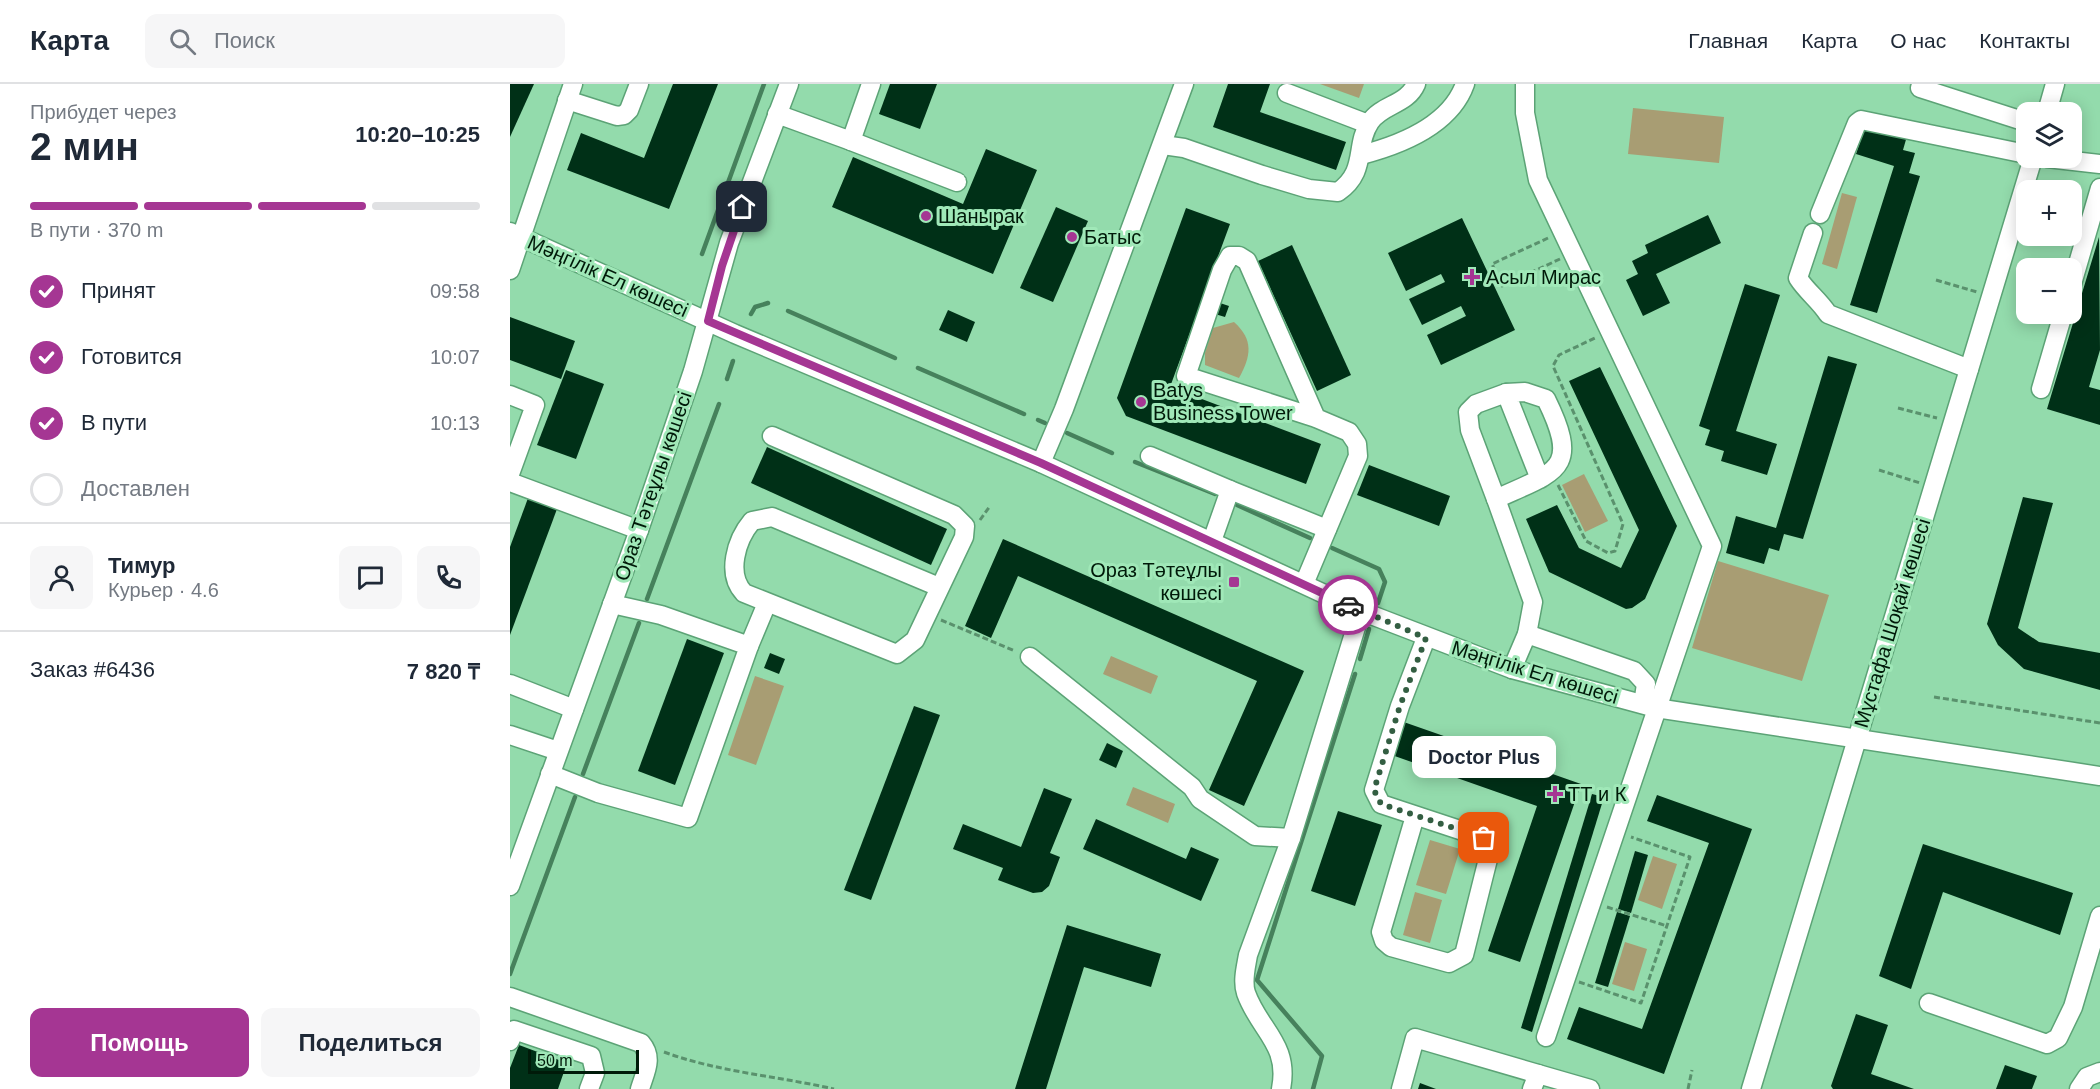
<!DOCTYPE html>
<html lang="ru">
<meta charset="utf-8">
<style>
:root{--surface:#fff;--page:#f6f6f7;--text:#1f2937;--muted:#747a83;--line:#e0e1e3;--accent:#a53693}
body{margin:0;font-family:Helvetica,sans-serif;background:var(--page);color:var(--text);height:100vh;display:flex;flex-direction:column;font-size:22px;white-space:nowrap}
*{box-sizing:border-box;margin:0}
p{font-size:20px;color:var(--muted)}
.icon{flex:none;width:33px;height:33px;fill:none;stroke:currentColor;stroke-width:2;stroke-linecap:round;stroke-linejoin:round}
.map{position:relative;flex:1;overflow:hidden}
.details{display:flex;flex-direction:column;background:var(--surface);width:510px}
.details>*{flex:none}
.buttons{position:absolute;left:1506px;top:18px;display:grid;gap:12px}
.buttons a{display:grid;place-items:center;width:66px;height:66px;border-radius:12px;background:var(--surface);box-shadow:0 3px 15px #0003;font-size:30px}
.scale{position:absolute;left:18px;bottom:15px;width:111px;box-sizing:border-box;padding-left:6px;border:3px solid #001a09;border-top:0;font-size:16px;line-height:21px;white-space:nowrap;color:#001a09;-webkit-text-stroke:4px #a0e8b8;paint-order:stroke}
.pin{position:absolute;display:grid;place-items:center;width:51px;height:51px;color:#fff;margin:-26px;border-radius:12px;box-shadow:0 3px 9px #0006}
.courier{position:absolute;display:grid;place-items:center;width:60px;height:60px;margin:-30px;border:4px solid #a53693;border-radius:50%;background:#fff;color:#222;box-shadow:0 2px 8px #0007}
.bubble{position:absolute;height:42px;border-radius:12px;background:var(--surface);box-shadow:0 3px 15px #0003;font-size:20px;font-weight:800;line-height:42px;text-align:center}
.head em{font-style:normal;font-weight:800}
.head div{display:flex;flex-direction:column-reverse}
.head{display:flex;align-items:center;justify-content:space-between;height:102px;padding:0 30px}
h1{font-size:39px;font-weight:800;line-height:45px}
.bar{display:grid;grid-template-columns:repeat(4,1fr);gap:9px 6px;align-content:center;height:72px;padding:0 30px}
.bar i{height:8px;border-radius:4px;background:var(--line)}
.bar .on{background:var(--accent)}
.bar p{grid-column:span 4}
.line{display:flex;align-items:center;gap:15px;padding:0 30px;border-top:2px solid var(--line)}
.line div{flex:1}
.round{display:grid;place-items:center;flex:none;width:63px;height:63px;border-radius:12px;background:var(--page)}
ol{padding:0 30px;list-style:none}
li{display:flex;align-items:center;gap:18px;height:66px}
li p{margin-inline-start:auto}
li .icon{padding:6px;border-radius:50%;background:var(--accent);color:#fff;stroke-width:4}
li:last-child{color:var(--muted)}
li i{width:33px;height:33px;border:3px solid var(--line);border-radius:50%}
.cta{display:flex;gap:12px;margin-top:auto;padding:12px 30px}
.cta a{flex:1;height:69px;border-radius:12px;background:var(--accent);color:#fff;font-size:24px;font-weight:800;line-height:69px;text-align:center}
.cta a+a{background:var(--page);color:var(--text)}
header{display:flex;align-items:center;gap:36px;box-sizing:border-box;height:84px;padding:0 30px;background:var(--surface);border-bottom:2px solid var(--line)}
header strong{font-size:28px}
nav{display:flex;gap:33px;margin-inline-start:auto;font-size:21px}
.search{width:420px;height:54px;background:var(--page);display:flex;align-items:center;gap:15px;box-sizing:border-box;padding:0 21px;border-radius:12px;color:var(--muted);font-size:22px}
main{display:flex;flex:1;min-height:0}
.map>svg:first-child{display:block}
.green{fill:#a89d73}
.lines{fill:none;stroke-linecap:round;stroke-linejoin:round}
.stream{stroke:#46815c;stroke-width:4.5}
.building{fill:#003017}
.minor-casing{stroke:#5ca376;stroke-width:21}
.path{stroke:#5a916d;stroke-width:3;stroke-dasharray:6 3;stroke-linecap:butt}
.minor{stroke:#fff;stroke-width:18}
.done{stroke:#335e42;stroke-width:6;stroke-dasharray:0 10.8}
.route{stroke:#a53693;stroke-width:8}
.poi-dot{fill:#a53693;stroke:#a0e8b8;stroke-width:2}
.labels{text-anchor:middle;dominant-baseline:central;stroke-width:6;stroke-linejoin:round;paint-order:stroke}
.poi-label{font-size:20px;fill:#001a09;stroke:#a0e8b8;text-anchor:start}
.street-label{font-size:20px;fill:#001a09;stroke:#a0e8b8}
</style>
<header>
<strong>Карта</strong>
<div class="search"><svg class="icon" aria-label="search" viewBox="0 0 24 24"><circle cx="10" cy="10" r="6"/><path d="M15 15l6 6"/></svg>Поиск</div>
<nav><a>Главная</a><a>Карта</a><a>О нас</a><a>Контакты</a></nav>
</header>
<main>
<section class="details">
<div class="head"><div><h1>2 мин</h1><p>Прибудет через</p></div><em>10:20–10:25</em></div>
<div class="bar"><i class="on"></i><i class="on"></i><i class="on"></i><i></i><p>В пути · 370 m</p></div>
<ol>
<li><svg class="icon" aria-label="check" viewBox="0 0 24 24"><path d="M5 12l5 5 9-10"/></svg>Принят<p>09:58</p></li>
<li><svg class="icon" aria-label="check" viewBox="0 0 24 24"><path d="M5 12l5 5 9-10"/></svg>Готовится<p>10:07</p></li>
<li><svg class="icon" aria-label="check" viewBox="0 0 24 24"><path d="M5 12l5 5 9-10"/></svg>В пути<p>10:13</p></li>
<li><i></i>Доставлен</li>
</ol>
<div class="line" style="height:108px"><a class="round"><svg class="icon" aria-label="person" viewBox="0 0 24 24"><circle cx="12" cy="8" r="4"/><path d="M4 21q1-7 8-7t8 7"/></svg></a><div><b>Тимур</b><p>Курьер · 4.6</p></div><a class="round"><svg class="icon" aria-label="chat" viewBox="0 0 24 24"><path d="M4 5h16v11H9l-5 4z"/></svg></a><a class="round"><svg class="icon" aria-label="phone" viewBox="0 0 24 24"><path d="M5 4h4l2 5-3 2q2 4 5 5l2-3 5 2v4C11 20 4 13 5 4z"/></svg></a></div>
<div class="line" style="height:78px"><div>Заказ #6436</div><b>7 820 ₸</b></div>
<div class="cta"><a>Помощь</a><a>Поделиться</a></div>
</section>
<div class="map">
<svg width="1590" height="1005" viewBox="0 0 1590 1005">
<rect width="100%" height="100%" fill="#93dbac"/>
<g class="green">
<path d="M810,0H854L849,14Z"/>
<path d="M1123,24L1214,33L1209,79L1118,70Z"/>
<path d="M1332,109L1347,113L1327,185L1312,180Z"/>
<path d="M724,238C744,256 741,272 729,294L695,281V269L703,244Z"/>
<path d="M1074,390L1098,437L1075,448L1052,401Z"/>
<path d="M1208,477L1319,511L1292,597L1182,564Z"/>
<path d="M601,572L648,592L641,610L593,590Z"/>
<path d="M245,592L274,602L246,681L218,671Z"/>
<path d="M623,703L665,720L658,739L616,721Z"/>
<path d="M920,756L950,765L936,810L906,801Z"/>
<path d="M1143,772L1167,780L1152,825L1128,816Z"/>
<path d="M905,808L932,816L920,859L893,851Z"/>
<path d="M1115,858L1137,865L1124,907L1102,900Z"/>
</g>
<g class="lines">
<g class="stream">
<path d="M192,170L254,0"/>
<path d="M278,227L385,274"/>
<path d="M241,230L245,223L258,219"/>
<path d="M408,284L514,330"/>
<path d="M217,295L223,277"/>
<path d="M528,336L535,339"/>
<path d="M557,349L602,369"/>
<path d="M625,378L705,410"/>
<path d="M727,421L800,454"/>
<path d="M822,464L869,485L875,498L868,519"/>
<path d="M137,515L209,320"/>
<path d="M850,575L859,545"/>
<path d="M73,690L129,539"/>
<path d="M0,890L65,713"/>
<path d="M803,1005L812,972L747,896L845,590"/>
</g>
</g>
<g class="building">
<path d="M0,0H24L0,53Z"/>
<path d="M163,0H208L159,125L57,86L71,49L134,74Z"/>
<path d="M380,0H427L410,45L369,30Z"/>
<path d="M718,0H760L750,28L836,58L826,86L703,43Z"/>
<path d="M1356,40L1397,52L1393,66L1405,69L1399,89L1410,92L1367,229L1340,221L1384,82L1346,70Z"/>
<path d="M476,65L527,86L483,190L322,123L343,73L453,120Z"/>
<path d="M546,123L578,137L543,218L510,204Z"/>
<path d="M676,124L720,140L660,303L811,360L796,400L616,332L607,314Z"/>
<path d="M1198,131L1211,159L1146,190L1160,219L1133,232L1116,196L1128,190L1122,177L1138,169L1135,161Z"/>
<path d="M952,134L1005,246L931,281L917,251L956,232L951,222L912,241L899,215L935,198L931,190L896,207L878,169Z"/>
<path d="M1589,153L1590,266L1579,303L1590,306V341L1537,325Z"/>
<path d="M782,161L841,291L807,307L748,177Z"/>
<path d="M1235,200L1270,211L1226,347L1267,360L1257,391L1211,377L1214,367L1195,361L1200,346L1189,342Z"/>
<path d="M710,219L719,222L715,233L705,230Z"/>
<path d="M438,226L465,238L457,258L429,246Z"/>
<path d="M0,233L65,257L51,295L0,276Z"/>
<path d="M1318,272L1347,280L1293,455L1274,450L1269,467L1259,464L1254,480L1216,469L1226,432L1266,444Z"/>
<path d="M1090,283L1167,442L1135,515L1122,524L1116,525L1039,488L1016,435L1047,421L1069,464L1111,484L1129,446L1059,297Z"/>
<path d="M56,286L94,300L66,375L27,361Z"/>
<path d="M257,363L437,445L421,481L241,399Z"/>
<path d="M859,381L940,412L929,442L847,411Z"/>
<path d="M21,406L50,417L0,551V463Z"/>
<path d="M1513,413L1543,419L1508,544L1529,558L1590,569V606L1514,585L1488,561L1477,540Z"/>
<path d="M493,455L794,587L734,722L699,706L747,597L508,492L481,554L455,542Z"/>
<path d="M177,555L214,569L165,701L128,687Z"/>
<path d="M260,569L275,575L269,590L254,584Z"/>
<path d="M404,622L430,631L361,816L334,806Z"/>
<path d="M888,636L1071,700L1010,878L978,867L1027,722L876,669Z"/>
<path d="M597,659L613,667L606,684L589,676Z"/>
<path d="M534,704L562,715L540,769L550,773L539,802L532,808L523,809L488,796L493,784L443,765L453,740L511,763Z"/>
<path d="M1082,710L1094,713L1022,948L1011,944Z"/>
<path d="M1147,711L1242,745L1154,990L1057,955L1069,923L1132,945L1199,759L1137,737Z"/>
<path d="M828,727L872,741L845,822L801,807Z"/>
<path d="M586,735L676,775L681,763L709,775L691,817L573,765Z"/>
<path d="M1413,760L1563,809L1550,851L1433,808L1401,905L1369,892Z"/>
<path d="M1125,767L1138,771L1121,829L1108,825Z"/>
<path d="M1107,828L1120,832L1098,903L1085,899Z"/>
<path d="M557,841L651,870L641,903L574,883L536,1005H505Z"/>
<path d="M1346,930L1378,941L1361,990L1404,1005H1323L1321,1002Z"/>
<path d="M9,961L57,979L48,1005H0V984Z"/>
<path d="M1495,981L1527,992L1522,1005H1486Z"/>
<path d="M910,999L926,1005H908Z"/>
</g>
<g class="lines">
<g class="minor-casing">
<g id="minor">
<path d="M1015,0V29L1028,96L1202,462L1036,953"/>
<path d="M1410,4L1516,38"/>
<path d="M777,9L858,40"/>
<path d="M57,16L107,32L114,31L119,26L129,0"/>
<path d="M1537,28L1545,0"/>
<path d="M267,30L341,57L361,0"/>
<path d="M341,57L447,98"/>
<path d="M653,61L674,64L752,91L799,105L828,108C858,87 844,62 860,38C872,20 897,21 906,0"/>
<path d="M851,71C890,61 940,42 955,0"/>
<path d="M1537,74L1590,80"/>
<path d="M1310,130L1347,39L1351,36L1516,70"/>
<path d="M0,148L225,250L531,379L851,527L1002,585L1146,624L1590,692"/>
<path d="M1303,149L1288,194C1297,208 1309,216 1318,230L1459,285"/>
<path d="M0,186L63,0"/>
<path d="M1562,200L1590,104"/>
<path d="M1531,305L1553,230"/>
<path d="M0,311L25,321L0,390"/>
<path d="M262,352L444,431L455,442L454,453L405,556L387,570L234,509C216,490 226,456 242,437L262,433L429,503"/>
<path d="M640,372L720,406L702,457"/>
<path d="M531,379L554,325L674,0"/>
<path d="M0,398L129,446"/>
<path d="M720,406L817,445"/>
<path d="M986,415L960,346L958,328L966,320L996,309"/>
<path d="M794,500L848,372L847,360L839,348L806,334L676,292L712,186L720,172H729L737,177L806,334"/>
<path d="M1017,550L1124,587L1136,600L1133,620"/>
<path d="M239,562L257,519"/>
<path d="M520,573L682,703L690,715L745,752L781,754"/>
<path d="M1002,585L1017,550L1023,518L986,415C1047,387 1071,386 1036,315L1015,308L996,309L1030,395"/>
<path d="M0,600L64,625"/>
<path d="M0,651L48,667"/>
<path d="M40,690L88,709L178,734L239,562L151,531L102,520"/>
<path d="M905,732L871,848L874,857L881,863L939,879L954,871L981,763L974,754L871,720L864,706L890,622L916,554"/>
<path d="M0,802L129,446L183,287L219,159L279,0"/>
<path d="M0,913L131,959C144,974 135,988 130,1005"/>
<path d="M1419,919L1537,960L1548,954L1563,923L1590,832"/>
<path d="M0,957L4,946L81,972L85,989L79,1005"/>
<path d="M771,1005C780,960 749,946 736,909C732,897 736,883 738,871L781,754L851,527"/>
<path d="M891,1005L905,954L1028,990"/>
<path d="M1022,1005L1028,990L1080,1005"/>
<path d="M1241,1005L1523,74"/>
<path d="M1569,1005L1577,993L1590,988"/>
</g>
</g>
<g class="path">
<path d="M1038,154L982,180L992,202L1050,175"/>
<path d="M1426,196L1467,208"/>
<path d="M1388,324L1427,334"/>
<path d="M1369,386L1410,399"/>
<path d="M1048,401L1076,457L1098,469L1105,467L1113,440L1043,282L1049,271L1087,253"/>
<path d="M470,436L480,422"/>
<path d="M431,536L505,567"/>
<path d="M1424,613L1590,639"/>
<path d="M1097,823L1157,842"/>
<path d="M1069,898L1131,919L1180,773L1121,753"/>
<path d="M154,968C208,988 267,992 324,1005"/>
<path d="M1178,1005L1182,986"/>
</g>
<use href="#minor" class="minor"/>
</g>
<g class="lines">
<path class="done" d="M838,521L916,554L890,622L864,706L871,720L974,754"/>
<path class="route" d="M232,123L212,182L198,237L531,379L838,521"/>
</g>
<g class="poi-dot">
<circle cx="416" cy="132" r="6"/>
<circle cx="562" cy="153" r="6"/>
<path d="M959 184h6v6h6v6h-6v6h-6v-6h-6v-6h6z"/>
<circle cx="631" cy="318" r="6"/>
<rect x="718" y="492" width="12" height="12" rx="3"/>
<path d="M1042 701h6v6h6v6h-6v6h-6v-6h-6v-6h6z"/>
</g>
<g class="labels">
<g class="poi-label">
<text x="428" y="132">Шанырак</text>
<text x="574" y="153">Батыс</text>
<text x="976" y="193">Асыл Мирас</text>
<text x="643" y="306">Batys<tspan x="643" dy="23">Business Tower</tspan></text>
<text x="712" y="486" text-anchor="end">Ораз Тәтеұлы<tspan x="712" dy="23">көшесі</tspan></text>
<text x="1058" y="710">ТТ и К</text>
</g>
<g class="street-label">
<text transform="translate(98 192) rotate(24)">Мәңгілік Ел көшесі</text>
<text transform="translate(143 402) rotate(-71)">Ораз Тәтеұлы көшесі</text>
<text transform="translate(1382 539) rotate(-73)">Мұстафа Шоқай көшесі</text>
<text transform="translate(1025 588) rotate(17)">Мәңгілік Ел көшесі</text>
</g>
</g>
</svg>
<div class="buttons">
<a><svg class="icon" aria-label="layers" viewBox="0 0 24 24"><path d="M12 4l9 5-9 5-9-5zM3 14l9 5 9-5"/></svg></a>
<a>+</a>
<a>−</a>
</div>
<div class="scale">50 m</div>
<div class="pin" style="left:974px;top:754px;background:#ea580c"><svg class="icon" aria-label="bag" viewBox="0 0 24 24"><path d="M5 8h14l-1 12H6zM9 8a3 3 0 0 1 6 0"/></svg></div>
<div class="pin" style="left:232px;top:123px;background:#1f2937"><svg class="icon" aria-label="home" viewBox="0 0 24 24"><path d="M3 11l9-7 9 7M6 9v11h12V9"/></svg></div>
<div class="courier" style="left:838px;top:521px"><svg class="icon" aria-label="car" viewBox="0 0 24 24"><path d="M5 17H2v-5l4-1 3-4h7l3 4 3 1v5h-3M9 17h6M6 11h13"/><circle cx="7" cy="17" r="2"/><circle cx="17" cy="17" r="2"/></svg></div>
<div class="bubble" style="left:902px;top:652px;width:144px">Doctor Plus</div>
</div>
</main>
